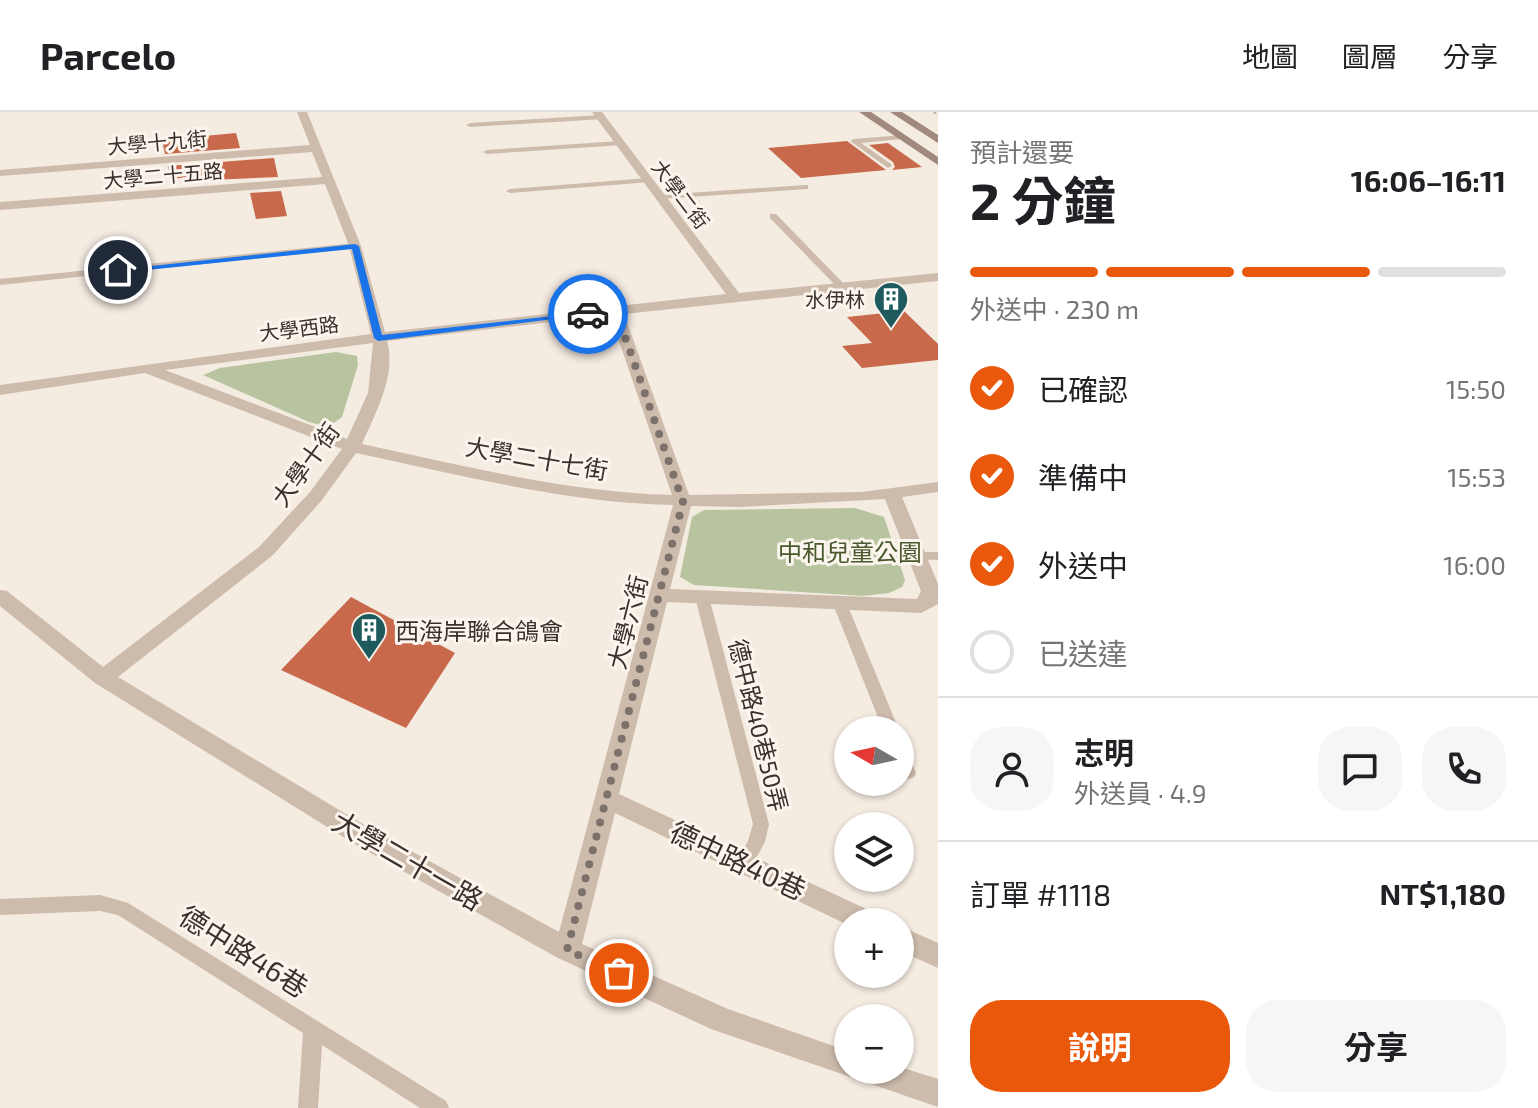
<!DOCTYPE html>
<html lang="zh-TW">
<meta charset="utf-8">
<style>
:root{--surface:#fff;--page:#f6f6f6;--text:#202124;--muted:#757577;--line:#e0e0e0;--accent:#ea580c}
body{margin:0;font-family:"Exo 2","Noto Sans TC",sans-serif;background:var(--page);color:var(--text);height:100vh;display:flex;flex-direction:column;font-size:30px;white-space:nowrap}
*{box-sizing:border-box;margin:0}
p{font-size:26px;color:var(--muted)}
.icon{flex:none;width:44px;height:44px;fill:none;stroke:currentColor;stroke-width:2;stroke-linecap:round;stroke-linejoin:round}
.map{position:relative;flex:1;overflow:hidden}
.panel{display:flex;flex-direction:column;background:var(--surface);width:600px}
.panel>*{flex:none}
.needle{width:52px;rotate:279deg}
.fabs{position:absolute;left:834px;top:604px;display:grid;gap:16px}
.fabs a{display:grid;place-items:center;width:80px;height:80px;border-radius:50%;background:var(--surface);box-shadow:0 2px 6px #0004;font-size:40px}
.pin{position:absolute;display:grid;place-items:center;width:68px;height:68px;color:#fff;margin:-34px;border:4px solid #fff;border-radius:50%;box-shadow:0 2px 8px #0007}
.courier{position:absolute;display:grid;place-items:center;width:80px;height:80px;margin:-40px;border:6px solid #1a73e8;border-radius:50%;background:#fff;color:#222;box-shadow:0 2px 10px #0007}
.overview em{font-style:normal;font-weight:700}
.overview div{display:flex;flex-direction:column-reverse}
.overview{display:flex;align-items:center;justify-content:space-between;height:136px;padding:0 32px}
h1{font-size:52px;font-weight:700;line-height:60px}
.bar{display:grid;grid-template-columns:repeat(4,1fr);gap:12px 8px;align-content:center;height:96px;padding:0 32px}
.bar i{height:10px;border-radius:6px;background:var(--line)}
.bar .selected{background:var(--accent)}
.bar p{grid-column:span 4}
.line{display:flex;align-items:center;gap:20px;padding:0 32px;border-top:2px solid var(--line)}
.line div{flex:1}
.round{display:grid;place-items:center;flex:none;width:84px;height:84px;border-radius:32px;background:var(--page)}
ol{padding:0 32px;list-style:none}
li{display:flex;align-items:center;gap:24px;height:88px}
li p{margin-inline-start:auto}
li .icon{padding:8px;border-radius:50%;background:var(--accent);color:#fff;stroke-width:4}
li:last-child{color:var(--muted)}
li i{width:44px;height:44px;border:4px solid var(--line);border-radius:50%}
.action{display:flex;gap:16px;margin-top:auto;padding:16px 32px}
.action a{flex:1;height:92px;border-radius:32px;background:var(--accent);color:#fff;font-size:32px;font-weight:700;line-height:92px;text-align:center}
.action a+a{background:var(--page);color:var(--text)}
header{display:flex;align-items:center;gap:48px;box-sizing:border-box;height:112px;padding:0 40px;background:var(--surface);border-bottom:2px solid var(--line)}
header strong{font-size:38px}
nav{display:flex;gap:44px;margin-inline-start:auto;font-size:28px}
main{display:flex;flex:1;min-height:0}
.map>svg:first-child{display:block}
.green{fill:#b8c4a0}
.building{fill:#c8694b}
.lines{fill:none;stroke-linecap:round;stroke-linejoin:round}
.path{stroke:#b9a596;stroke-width:3;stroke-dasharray:2 2;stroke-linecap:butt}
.lane{fill:#cdbbac;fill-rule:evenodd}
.street{fill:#cdbbac;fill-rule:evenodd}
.secondary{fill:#a18a7d;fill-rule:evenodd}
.route{fill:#1a73e8}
.done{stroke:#7c716b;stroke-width:8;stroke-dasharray:0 14.4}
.labels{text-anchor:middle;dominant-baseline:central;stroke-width:6;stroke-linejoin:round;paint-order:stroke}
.far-street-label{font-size:20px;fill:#3b302b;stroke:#fbf5ee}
.far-poi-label{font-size:20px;fill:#3b302b;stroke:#fbf5ee;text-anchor:end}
.street-label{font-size:24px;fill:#3b302b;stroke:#fbf5ee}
.park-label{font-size:24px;fill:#4a5a2e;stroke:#fbf5ee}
.poi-label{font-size:24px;fill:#3b302b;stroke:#fbf5ee;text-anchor:start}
.near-street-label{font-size:28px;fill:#3b302b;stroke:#fbf5ee}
</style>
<header>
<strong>Parcelo</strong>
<nav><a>地圖</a><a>圖層</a><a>分享</a></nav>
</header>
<main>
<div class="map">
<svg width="938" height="996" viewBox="0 0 938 996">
<rect width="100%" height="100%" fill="#f4ebe1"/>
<g class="green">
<path d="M336,240L357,244L358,253L342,305L328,315L309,310L203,263L220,256Z"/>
<path d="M855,396L884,405L905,468L902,475L889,481L863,484L694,473L680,465L692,405L704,398Z"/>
</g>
<g class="building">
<path d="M236,21L240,36L165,42L162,28Z"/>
<path d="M847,29L886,58L801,66L768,36Z"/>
<path d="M888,31L922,55L892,58L895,55L893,50L869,33Z"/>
<path d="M274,46L278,65L211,68L210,63L170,67L168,54Z"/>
<path d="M281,79L287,104L256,107L250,81Z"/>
<path d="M904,199L938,232V248L862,256L842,234L872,231L847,205Z"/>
<path d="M351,485L455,541L406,616L281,558Z"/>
</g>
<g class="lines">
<path class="path" d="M934,0L938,2"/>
<g class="lane">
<path d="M601,3L604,7L470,15L466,13L470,11Z"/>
<path d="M904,23L905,25L901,27L861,31L891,52L892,54L888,56L850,29L854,27Z"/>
<path d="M620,29L624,31L623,33L487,42L483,40L487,38Z"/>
<path d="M648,66L652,68L651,70L510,81L506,79L510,77Z"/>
<path d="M805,73H808V77L660,87L656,85L660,83Z"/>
<path d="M770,102H776L845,173V177H839L770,106Z"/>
<path d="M355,131L359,134L358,136L0,173V167Z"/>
<path d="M917,440H938V448L912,447L910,444Z"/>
<path d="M702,481L709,485L769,712L765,730L751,755L745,757L739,755L736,750L748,729L753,712L695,485Z"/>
<path d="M840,487L847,492L899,618H883L833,492Z"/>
<path d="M900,634L906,636L916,661L914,665L908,667L902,665L900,661Z"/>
<path d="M100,783L128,791L446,989L449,996H420L322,933L318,996H298L303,921L118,803L100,799L0,803V787Z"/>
</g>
<g class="street">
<path d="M297,0H307L361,134L385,220L726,182L592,0H602L739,181L938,161V169L624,202L689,383L862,380L938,370V380L902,385L938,472V492L921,501L667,490L619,682L877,802L881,810H848V813L615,701L582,832L728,897L848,939V958H900V955L938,967V995L711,917L558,846L353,731L95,571L0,494V478L7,479L103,555L259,435L310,380L342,337L145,261L0,283V273L371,222L349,134L325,72L0,98V90L322,65L312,40L0,64V58L310,33ZM610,203L672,383C567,380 464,354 362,332C375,302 397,263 387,229ZM373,231L368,281L347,327L165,258ZM356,341C460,363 566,391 673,393L559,820L371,717L118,565L273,443L322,388ZM885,387L921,479L917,487L670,477L691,394L740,395Z"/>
<path d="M900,814L938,831V856L900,839Z"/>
</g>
<g class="secondary">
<path d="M859,0H871L938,45V53Z"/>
<path d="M890,0H902L938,23V31Z"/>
</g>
</g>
<path class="route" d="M355,132L359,134L382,223L588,200L593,202L378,229L374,226L352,137L118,161L114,158Z"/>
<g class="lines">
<path class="done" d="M588,202L616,199L683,390L567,838L619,861"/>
</g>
<defs>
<g id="building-pin" transform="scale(1.8)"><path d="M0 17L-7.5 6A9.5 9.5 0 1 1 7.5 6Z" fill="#1f5a5e" stroke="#fbf5ee"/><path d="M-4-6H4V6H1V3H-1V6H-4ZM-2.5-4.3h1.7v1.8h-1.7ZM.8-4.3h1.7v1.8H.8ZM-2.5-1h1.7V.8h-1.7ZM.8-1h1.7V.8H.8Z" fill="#fff"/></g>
</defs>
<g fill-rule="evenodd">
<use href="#building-pin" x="891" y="187"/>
<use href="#building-pin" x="369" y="518"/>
</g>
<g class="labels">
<g class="far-street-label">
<text transform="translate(157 30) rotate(-5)">大學十九街</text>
<text transform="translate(163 63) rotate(-5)">大學二十五路</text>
<text transform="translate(681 82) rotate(53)">大學二街</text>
<text transform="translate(299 216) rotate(-7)">大學西路</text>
</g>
<g class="far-poi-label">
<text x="865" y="187">水伊林</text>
</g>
<g class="street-label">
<text transform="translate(537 346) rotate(10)">大學二十七街</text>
<text transform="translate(305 352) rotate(-54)">大學十街</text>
<text transform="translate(627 510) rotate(-76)">大學六街</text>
<text transform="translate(759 613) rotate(76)">德中路40巷50弄</text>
</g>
<g class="park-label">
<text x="850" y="439">中和兒童公園</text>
</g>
<g class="poi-label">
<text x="395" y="518">西海岸聯合鴿會</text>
</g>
<g class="near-street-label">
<text transform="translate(408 748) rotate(30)">大學二十一路</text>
<text transform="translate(738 748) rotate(25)">德中路40巷</text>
<text transform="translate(244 839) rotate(32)">德中路46巷</text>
</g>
</g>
</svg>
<div class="fabs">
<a><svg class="needle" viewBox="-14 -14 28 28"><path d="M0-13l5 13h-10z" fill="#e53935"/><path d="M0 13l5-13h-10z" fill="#757577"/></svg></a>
<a><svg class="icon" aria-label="layers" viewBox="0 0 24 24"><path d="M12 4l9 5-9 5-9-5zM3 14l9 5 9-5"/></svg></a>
<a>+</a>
<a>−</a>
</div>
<div class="pin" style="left:619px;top:861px;background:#ea580c"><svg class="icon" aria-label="bag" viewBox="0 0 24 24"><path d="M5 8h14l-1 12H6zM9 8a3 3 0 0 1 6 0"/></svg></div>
<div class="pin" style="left:118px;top:158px;background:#1f2937"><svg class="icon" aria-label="home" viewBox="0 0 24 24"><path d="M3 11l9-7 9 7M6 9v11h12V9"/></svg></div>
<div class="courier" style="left:588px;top:202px"><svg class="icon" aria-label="car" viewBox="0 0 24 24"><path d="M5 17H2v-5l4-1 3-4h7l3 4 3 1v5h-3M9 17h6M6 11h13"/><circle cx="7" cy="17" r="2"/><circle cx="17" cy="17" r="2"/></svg></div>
</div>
<section class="panel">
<div class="overview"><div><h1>2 分鐘</h1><p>預計還要</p></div><em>16:06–16:11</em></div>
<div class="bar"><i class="selected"></i><i class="selected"></i><i class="selected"></i><i></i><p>外送中 · 230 m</p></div>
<ol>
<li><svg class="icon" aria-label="check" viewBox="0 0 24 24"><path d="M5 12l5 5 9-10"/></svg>已確認<p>15:50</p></li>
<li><svg class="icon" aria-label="check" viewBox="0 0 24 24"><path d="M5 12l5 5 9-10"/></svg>準備中<p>15:53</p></li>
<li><svg class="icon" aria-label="check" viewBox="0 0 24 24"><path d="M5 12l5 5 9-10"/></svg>外送中<p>16:00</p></li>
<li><i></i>已送達</li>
</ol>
<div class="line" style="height:144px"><a class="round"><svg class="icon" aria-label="person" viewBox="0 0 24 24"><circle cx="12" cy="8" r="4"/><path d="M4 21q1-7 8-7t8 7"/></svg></a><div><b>志明</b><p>外送員 · 4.9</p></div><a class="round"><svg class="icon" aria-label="chat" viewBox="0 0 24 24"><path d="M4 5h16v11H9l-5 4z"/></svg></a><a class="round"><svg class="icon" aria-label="phone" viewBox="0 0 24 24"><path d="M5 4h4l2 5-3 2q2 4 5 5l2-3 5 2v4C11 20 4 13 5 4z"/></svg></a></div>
<div class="line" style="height:104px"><div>訂單 #1118</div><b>NT$1,180</b></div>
<div class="action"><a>說明</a><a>分享</a></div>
</section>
</main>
